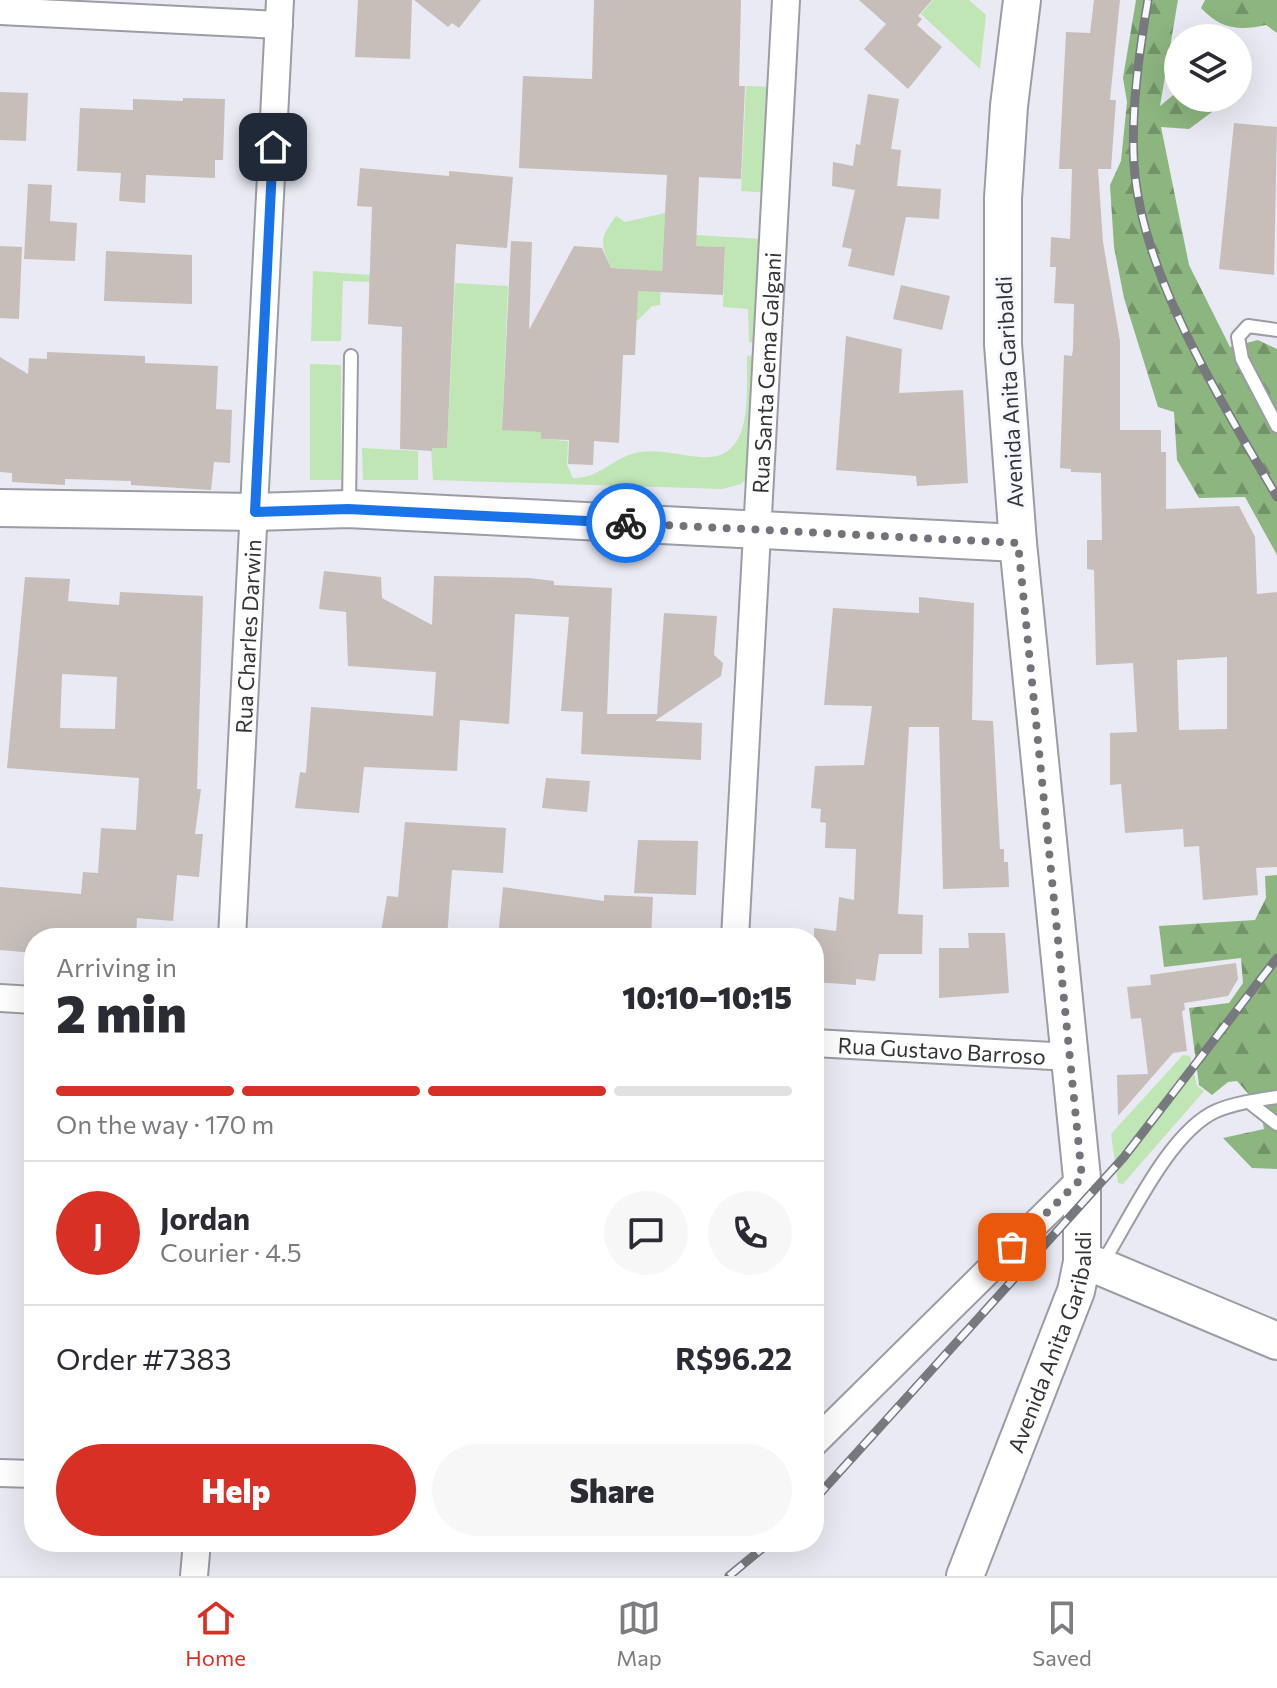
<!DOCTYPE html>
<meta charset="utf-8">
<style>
:root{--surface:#fff;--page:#f7f7f7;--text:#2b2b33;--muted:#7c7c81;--line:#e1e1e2;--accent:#d93025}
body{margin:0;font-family:Commissioner,sans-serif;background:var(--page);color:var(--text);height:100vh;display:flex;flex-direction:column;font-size:30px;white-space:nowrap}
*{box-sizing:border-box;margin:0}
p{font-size:26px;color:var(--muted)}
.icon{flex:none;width:44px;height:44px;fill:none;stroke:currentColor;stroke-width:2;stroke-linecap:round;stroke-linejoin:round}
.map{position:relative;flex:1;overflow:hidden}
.side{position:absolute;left:24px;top:928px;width:800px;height:624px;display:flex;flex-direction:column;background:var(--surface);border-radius:32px;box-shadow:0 8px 32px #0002}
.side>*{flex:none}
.tools{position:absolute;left:1164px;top:24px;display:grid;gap:16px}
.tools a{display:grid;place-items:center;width:88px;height:88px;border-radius:50%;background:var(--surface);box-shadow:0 8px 32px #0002;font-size:40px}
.pin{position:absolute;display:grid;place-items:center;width:68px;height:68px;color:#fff;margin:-34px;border-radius:16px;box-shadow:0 4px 12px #0006}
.courier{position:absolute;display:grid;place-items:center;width:80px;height:80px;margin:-40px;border:6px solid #1a73e8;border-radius:50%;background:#fff;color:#222;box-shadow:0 2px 10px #0007}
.overview em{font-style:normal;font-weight:800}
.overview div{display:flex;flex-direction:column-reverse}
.overview{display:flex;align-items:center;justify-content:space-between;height:136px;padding:0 32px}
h1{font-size:52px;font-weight:800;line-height:60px}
.bar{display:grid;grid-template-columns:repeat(4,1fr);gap:12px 8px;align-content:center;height:96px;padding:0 32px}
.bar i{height:10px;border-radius:6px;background:var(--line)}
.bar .current{background:var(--accent)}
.bar p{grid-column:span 4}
.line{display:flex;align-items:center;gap:20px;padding:0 32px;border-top:2px solid var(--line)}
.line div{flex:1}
.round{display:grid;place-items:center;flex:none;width:84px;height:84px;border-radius:42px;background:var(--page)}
.cta{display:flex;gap:16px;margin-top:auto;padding:16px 32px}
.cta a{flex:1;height:92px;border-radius:48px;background:var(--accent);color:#fff;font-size:32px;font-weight:800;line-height:92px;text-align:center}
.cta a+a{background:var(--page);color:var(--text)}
.tabs{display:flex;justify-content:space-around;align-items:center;height:112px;border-top:2px solid var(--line);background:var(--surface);font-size:22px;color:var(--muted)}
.tabs a{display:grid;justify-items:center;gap:4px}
.tabs .current{color:var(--accent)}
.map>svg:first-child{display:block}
.green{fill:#c0e6b5}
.forest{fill:url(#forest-firs)}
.building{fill:#c7beba;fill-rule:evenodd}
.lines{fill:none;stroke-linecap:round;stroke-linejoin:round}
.service-casing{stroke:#9b9ca4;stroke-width:16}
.minor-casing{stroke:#9b9ca4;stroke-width:30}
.secondary-casing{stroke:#9b9ca4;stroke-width:40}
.service{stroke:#fff;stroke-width:12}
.minor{stroke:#fff;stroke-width:26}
.secondary{stroke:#fff;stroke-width:36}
.rail-casing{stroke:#78797e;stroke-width:9}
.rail{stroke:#f7f8ff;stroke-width:6;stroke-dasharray:18;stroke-linecap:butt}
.done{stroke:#737479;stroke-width:8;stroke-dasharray:0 14.4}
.route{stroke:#1a73e8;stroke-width:10}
.labels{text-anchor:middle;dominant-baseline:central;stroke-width:6;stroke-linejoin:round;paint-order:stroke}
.street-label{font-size:22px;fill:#343538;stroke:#f7f8ff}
</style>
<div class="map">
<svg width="1277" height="1576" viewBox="0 0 1277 1576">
<defs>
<pattern id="forest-firs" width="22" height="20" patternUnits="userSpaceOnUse" patternTransform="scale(2)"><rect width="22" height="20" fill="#8cb57f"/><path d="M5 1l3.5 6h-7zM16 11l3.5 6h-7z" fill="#739469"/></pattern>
</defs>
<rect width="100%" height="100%" fill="#e9eaf3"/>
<g class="green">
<path d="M933,0H969L986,15L980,69L921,14Z"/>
<path d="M746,86L777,87L774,193L741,191Z"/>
<path d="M665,213L660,305L652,306L637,321L625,320L627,269L611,268C600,241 599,240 616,216L625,222Z"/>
<path d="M696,235L761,239L755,343L749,342L748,309L723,307L725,247L696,246Z"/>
<path d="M313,271L371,275L370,282L343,281L341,341H311Z"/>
<path d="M455,283L508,286L502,428L541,430V439L568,441L567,465L573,478C600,479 614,456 640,452C660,449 681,456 701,457C755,462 746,393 747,356L754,355V472L741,484L722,489L433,480L431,448H447Z"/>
<path d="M310,364L341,365V480H310Z"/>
<path d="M362,448L418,451V480H363Z"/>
<path d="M1183,1055L1190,1056L1197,1086L1204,1091L1123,1184L1118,1183L1111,1134Z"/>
</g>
<g class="forest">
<path d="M1136,0H1178L1160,106L1178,91V98H1212V112L1189,129L1161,127L1189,265L1230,347L1258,340L1277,349V555L1245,497L1199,498L1177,460L1174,412L1158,407L1124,298L1114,247L1110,185L1121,161L1127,102L1123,78Z"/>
<path d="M1205,0H1277V33L1266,25C1238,31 1221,29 1201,8Z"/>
<path d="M1277,875V1169L1252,1168L1223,1138L1264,1129L1260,1107L1237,1081L1228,1082L1212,1095L1199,1085L1189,1008L1229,1003L1243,983L1241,958L1164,967L1159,926L1255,920L1266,898L1265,876Z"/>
</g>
<g class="building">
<path d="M358,0H412L410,59L355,57Z"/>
<path d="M414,0H481L459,28L452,23L448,27Z"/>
<path d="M594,0H741L739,86H745L741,179L699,177L696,246L725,247L723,295L638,291L635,355H623L619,443L594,441L593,465L568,464L569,440L541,439V432L502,430L511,241L532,242L529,330L574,246L602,248L611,268L662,271L667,175L519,168L523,76L592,79Z"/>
<path d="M859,0H932L918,16L922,19L917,25L942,47L908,89L864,49L886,24Z"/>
<path d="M1094,0H1120L1110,100H1116L1111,169H1098L1103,242L1120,341V430H1161V452H1166V509L1239,506L1255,537L1257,594L1277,592V867L1256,868L1258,895L1203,900L1199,846L1184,847L1183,829L1125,833L1121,784L1110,785V733L1137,732L1133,663L1096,665L1094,570L1087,569V540H1102L1101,473L1071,472V469L1060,468L1064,355L1072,356L1073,349L1074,304L1054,303L1056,267H1050L1051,237L1070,239L1072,169H1059L1066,32L1090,33ZM1227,657V729L1179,730L1177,660Z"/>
<path d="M0,92L28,93L26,141L0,140Z"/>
<path d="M868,94L899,99L891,149L901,150L897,186L941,189L939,219L906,217L894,276L848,266L852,249L842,247L855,190L832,186L833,162L853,166L856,144L860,145Z"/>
<path d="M183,98L225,99L223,160H215V178L146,175L145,203L119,201L121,173L77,171L80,108L133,110V99L183,101Z"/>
<path d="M1234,123L1277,127L1274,275L1219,269Z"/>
<path d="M360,168L449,176V171L513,177L507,248L456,244L447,448H432V451L400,449L402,327L368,324L372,207L357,206Z"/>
<path d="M28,184L52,185L50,221L77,223L75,261L24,259Z"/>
<path d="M0,246L22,247L19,319L0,318Z"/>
<path d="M106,251L192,255V304L104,301Z"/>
<path d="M901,285L950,296L942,330L893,319Z"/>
<path d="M846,336L902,349L899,393L963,390L968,483L917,486L916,476L836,470Z"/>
<path d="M47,352L145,356V363L218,366L216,409L232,410L230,463L214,462L211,490L131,485V481L65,479V485L12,482V473L0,472V357L28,374L29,358L47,359Z"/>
<path d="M324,571L381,577L382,598L432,625L434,576L529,578L554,581V585L612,588L607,714H657L664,613L717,616L714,655L723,663L721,676L655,721L702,723L701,760L581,754L583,712L561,711L569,617L515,614L509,724L460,720L457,771L364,767L359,813L295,808L300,772L306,773L311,707L433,716L436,672L348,666L346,612L319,609Z"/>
<path d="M25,577L70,579L68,601L119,605L120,592L203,596L197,789H201L195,834H203L199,877L177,875L173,921L137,918L136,938H34V953L0,950V887L81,894L83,872L98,873L101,828L136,830L139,778L7,768ZM62,674L117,677L115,729L60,728Z"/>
<path d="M919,597L974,603L972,720L993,721L1000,849H1004V862H1008L1009,887L943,889L939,727H909L898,914L923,915L922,954H879L875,981L856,979V985L814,982V928L836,931L839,897L854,900L856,849L825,848L826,823L820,822L821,809L811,808L815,766L864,765L872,706L824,705L833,608L919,613Z"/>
<path d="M546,778L590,781L587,812L542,808Z"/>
<path d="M405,822L506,828L503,873L452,870L447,938H380L387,896L398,897Z"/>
<path d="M638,840L698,841L696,895L634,893Z"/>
<path d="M503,887L604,901V895L653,897L651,938H498Z"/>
<path d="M968,933H1005L1009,993L939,998V948H969Z"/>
<path d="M1236,963L1238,979L1228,996L1184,1003L1185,1010L1182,1011L1187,1051L1173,1053L1118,1116L1117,1075L1148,1074L1141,1018L1131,1019L1127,987L1151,985L1150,975Z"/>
</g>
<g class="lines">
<g class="service-casing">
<g id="service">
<path d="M1277,330L1248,326L1238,337L1242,359L1277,426"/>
<path d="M349,505L351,356"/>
<path d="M1249,1102L1277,1124"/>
<path d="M1102,1264C1129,1221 1169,1132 1216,1111C1235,1103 1257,1100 1277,1097"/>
</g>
</g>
<g class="minor-casing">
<g id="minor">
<path d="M0,11L279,25"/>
<path id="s1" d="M232,938L280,0"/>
<path id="s2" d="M735,938L786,0"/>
<path d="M0,998L34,1000"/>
<path id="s3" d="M814,1043L1070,1057"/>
<path d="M814,1443L1082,1178"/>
<path d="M0,1473L34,1474"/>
<path d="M194,1576L197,1542"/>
</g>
</g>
<g class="secondary-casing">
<g id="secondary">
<path d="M0,508L255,512L348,509L1018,543"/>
<path d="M1082,1262L1101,1267L1277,1341"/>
<path id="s4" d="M965,1576L1076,1291L1082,1262V1178L1018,543L1003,344V198L1009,106L1022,0"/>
</g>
</g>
<use href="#service" class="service"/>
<use href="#minor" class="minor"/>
<use href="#secondary" class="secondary"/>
<g class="rail-casing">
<g id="rail">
<path d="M1148,0C1139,53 1131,110 1134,164C1141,275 1222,402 1277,497"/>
<path d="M814,1500L1124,1157L1277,958"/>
<path d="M729,1576L770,1542"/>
</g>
</g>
<use href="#rail" class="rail"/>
</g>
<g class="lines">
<path class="done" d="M626,523L1018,543L1082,1178L1012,1247"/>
<path class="route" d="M273,147L255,512L348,509L626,523"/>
</g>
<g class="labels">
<g class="street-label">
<text stroke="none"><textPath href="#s2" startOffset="566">Rua Santa Gema Galgani</textPath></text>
<text transform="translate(1009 392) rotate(-93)">Avenida Anita Garibaldi</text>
<text stroke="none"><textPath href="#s1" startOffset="302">Rua Charles Darwin</textPath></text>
<text stroke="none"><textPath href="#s3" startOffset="128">Rua Gustavo Barroso</textPath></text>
<text stroke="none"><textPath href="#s4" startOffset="250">Avenida Anita Garibaldi</textPath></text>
</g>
</g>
</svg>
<div class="tools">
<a><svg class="icon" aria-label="layers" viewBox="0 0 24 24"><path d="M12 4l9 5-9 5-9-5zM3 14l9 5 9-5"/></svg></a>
</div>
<div class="pin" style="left:1012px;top:1247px;background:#ea580c"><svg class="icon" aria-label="bag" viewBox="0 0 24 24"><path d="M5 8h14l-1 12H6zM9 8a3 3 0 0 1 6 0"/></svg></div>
<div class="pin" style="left:273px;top:147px;background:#1f2937"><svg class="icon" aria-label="home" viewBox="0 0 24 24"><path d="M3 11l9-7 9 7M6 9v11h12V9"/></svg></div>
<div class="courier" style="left:626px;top:523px"><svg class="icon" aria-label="bike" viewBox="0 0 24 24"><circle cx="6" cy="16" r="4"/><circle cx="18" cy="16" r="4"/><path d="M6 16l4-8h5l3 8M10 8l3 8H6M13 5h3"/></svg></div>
<section class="side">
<div class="overview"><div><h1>2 min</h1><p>Arriving in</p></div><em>10:10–10:15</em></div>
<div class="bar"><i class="current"></i><i class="current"></i><i class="current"></i><i></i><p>On the way · 170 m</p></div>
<div class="line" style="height:144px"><b class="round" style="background:var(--accent);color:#fff">J</b><div><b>Jordan</b><p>Courier · 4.5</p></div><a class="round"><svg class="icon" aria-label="chat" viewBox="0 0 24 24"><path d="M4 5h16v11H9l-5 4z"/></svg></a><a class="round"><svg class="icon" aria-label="phone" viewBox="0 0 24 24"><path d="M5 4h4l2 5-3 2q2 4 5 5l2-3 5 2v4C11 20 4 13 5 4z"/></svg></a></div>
<div class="line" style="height:104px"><div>Order #7383</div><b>R$96.22</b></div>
<div class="cta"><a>Help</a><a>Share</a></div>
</section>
</div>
<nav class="tabs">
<a class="current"><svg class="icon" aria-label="home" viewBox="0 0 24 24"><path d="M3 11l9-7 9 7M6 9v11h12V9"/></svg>Home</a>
<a><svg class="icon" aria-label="map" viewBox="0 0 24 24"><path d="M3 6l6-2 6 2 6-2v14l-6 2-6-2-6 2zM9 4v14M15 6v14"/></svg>Map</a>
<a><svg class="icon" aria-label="saved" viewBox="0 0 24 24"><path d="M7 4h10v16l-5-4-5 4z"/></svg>Saved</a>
</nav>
